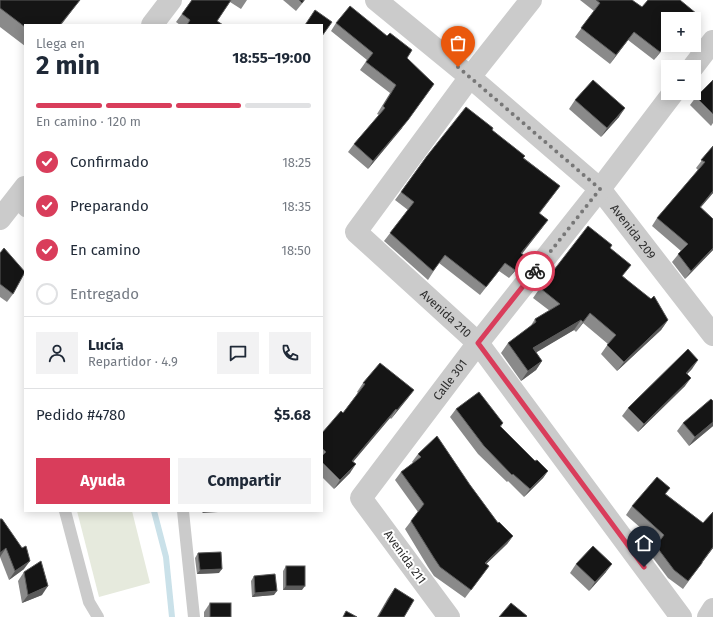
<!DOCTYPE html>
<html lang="es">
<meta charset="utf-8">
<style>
:root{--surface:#fff;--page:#f2f2f3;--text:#1f2937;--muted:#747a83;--line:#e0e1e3;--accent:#d93d5b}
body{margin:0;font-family:"Fira Sans",sans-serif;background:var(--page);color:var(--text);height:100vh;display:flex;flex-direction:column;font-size:15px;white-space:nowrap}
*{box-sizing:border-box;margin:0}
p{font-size:13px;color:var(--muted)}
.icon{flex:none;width:22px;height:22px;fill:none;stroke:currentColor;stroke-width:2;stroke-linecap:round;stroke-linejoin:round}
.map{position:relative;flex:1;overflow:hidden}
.sheet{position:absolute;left:24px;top:24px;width:299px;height:488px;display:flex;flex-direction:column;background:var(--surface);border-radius:0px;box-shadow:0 2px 10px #0003}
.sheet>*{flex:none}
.buttons{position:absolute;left:661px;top:12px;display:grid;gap:8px}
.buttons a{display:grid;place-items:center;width:40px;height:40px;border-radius:0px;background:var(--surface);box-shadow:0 2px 10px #0003;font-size:20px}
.pin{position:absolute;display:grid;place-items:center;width:34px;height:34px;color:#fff;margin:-41px -17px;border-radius:50% 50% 50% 0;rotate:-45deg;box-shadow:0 0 4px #0007}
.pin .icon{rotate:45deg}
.courier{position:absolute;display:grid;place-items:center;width:40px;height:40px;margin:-20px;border:3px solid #d93d5b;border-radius:50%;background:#fff;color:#222;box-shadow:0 1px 5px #0007}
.head em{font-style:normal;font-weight:700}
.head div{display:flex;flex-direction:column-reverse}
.head{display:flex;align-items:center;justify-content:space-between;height:68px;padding:0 12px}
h1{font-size:26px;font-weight:700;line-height:30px}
.bar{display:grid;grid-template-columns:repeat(4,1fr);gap:6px 4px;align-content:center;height:48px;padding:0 12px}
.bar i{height:5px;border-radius:3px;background:var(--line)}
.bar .current{background:var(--accent)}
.bar p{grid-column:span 4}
.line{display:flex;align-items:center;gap:10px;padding:0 12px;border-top:1px solid var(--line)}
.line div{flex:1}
.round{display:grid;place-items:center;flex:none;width:42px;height:42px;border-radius:0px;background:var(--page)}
ol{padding:0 12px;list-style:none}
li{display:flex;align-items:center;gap:12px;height:44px}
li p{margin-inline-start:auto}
li .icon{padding:4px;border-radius:50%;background:var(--accent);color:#fff;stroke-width:4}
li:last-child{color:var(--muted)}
li i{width:22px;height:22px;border:2px solid var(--line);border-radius:50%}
.cta{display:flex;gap:8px;margin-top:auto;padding:8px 12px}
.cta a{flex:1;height:46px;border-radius:0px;background:var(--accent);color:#fff;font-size:16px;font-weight:700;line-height:46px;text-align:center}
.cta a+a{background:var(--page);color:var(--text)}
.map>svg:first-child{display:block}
.pitch{fill:#e6eadd}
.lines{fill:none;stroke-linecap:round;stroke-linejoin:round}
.stream{stroke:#cae1e9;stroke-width:6}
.service{stroke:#cbcbcb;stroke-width:12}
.minor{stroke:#cbcbcb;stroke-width:22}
.wall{fill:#8a8a8a}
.shaded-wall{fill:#5b5b5b}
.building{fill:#151515;stroke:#5b5b5b}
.done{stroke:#777;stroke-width:4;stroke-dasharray:0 7.2}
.route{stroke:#d93d5b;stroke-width:5}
.labels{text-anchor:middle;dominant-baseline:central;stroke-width:4;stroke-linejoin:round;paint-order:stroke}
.street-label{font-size:12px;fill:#2e2e2e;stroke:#fff}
</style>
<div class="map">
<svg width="713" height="617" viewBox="0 0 713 617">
<rect width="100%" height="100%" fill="#fff"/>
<path class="pitch" d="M77,511H132L150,583L99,597Z"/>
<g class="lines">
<path class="stream" d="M154,511L166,557L172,617"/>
<g class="service">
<path d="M14,201L25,211"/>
<path d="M65,511L89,602L98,617"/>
<path d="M183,511L194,617"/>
</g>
<g class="minor">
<path id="s1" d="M376,0L470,77L600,189L713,335"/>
<path id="s2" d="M531,0L470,77L356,232L478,343L681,617"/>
<path d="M152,25L171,0"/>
<path d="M693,67L713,41"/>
<path d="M0,219L25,187"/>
<path id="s3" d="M449,617L361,498L478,343L600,189L673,93"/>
<path d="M708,617L713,609"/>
</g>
</g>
<g class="wall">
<path d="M0,0L74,8L25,25V46L0,27Z"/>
<path d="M192,0H247L241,9L230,2L217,21L223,25H180L176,22Z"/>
<path d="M283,0H305L296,11Z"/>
<path d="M580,0H632L642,7L668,19V43L654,60L628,40L610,64L575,37L594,11Z"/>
<path d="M336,23L407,58L402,128L368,169L348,152L354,144L379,115L377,114L390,93L360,70L367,60L331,31Z"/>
<path d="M713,80V123L711,126L690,105L696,97Z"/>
<path d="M575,100L619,117L601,137L569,109Z"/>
<path d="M492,130L524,158L560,186L540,213L542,228L522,254L526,257L520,265L509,278L499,271L480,295L439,263L428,280L384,241L408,210L395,200L427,156Z"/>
<path d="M713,146V193L701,207L713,219V250L685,279L672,262L681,251L652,226L657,218L698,170L696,168Z"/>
<path d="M610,248L623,276L668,320L661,330L617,371L601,354L608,344L583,323L576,332L574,330L536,352L542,361L536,370L521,381L501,353L508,343L530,327L535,319L550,311L533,298L540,288Z"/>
<path d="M0,253L13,294L7,302L0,297Z"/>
<path d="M692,369L687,374L685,386L638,432L622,416L628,408Z"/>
<path d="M363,383L414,390L391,419L390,418L353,462L350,473L334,489L322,477V433L343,413L358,393L357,392Z"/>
<path d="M713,401V426L689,446L677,431L683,423Z"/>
<path d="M456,409L503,423L501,427L535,461L548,471L543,478L524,497L508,481L507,482L478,454L450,417Z"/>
<path d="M418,454L470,485L498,523L513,536L507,544L486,564L489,566L465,598L434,576L428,567L405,529L418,512L395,480L401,472L413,463L412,462Z"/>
<path d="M666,494L703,523L713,512V548L683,589L668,578L650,554L658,543L626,515L632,506Z"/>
<path d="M0,519L24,569L9,580L0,557Z"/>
<path d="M198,553L219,573L197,574L195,558Z"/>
<path d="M576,564L606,572L589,591L570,573Z"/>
<path d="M286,566L302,590H283V571Z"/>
<path d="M24,572L42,595L22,603L18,581Z"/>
<path d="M254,576L274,595L252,597L251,581Z"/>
<path d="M395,588L404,617H377L388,598Z"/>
<path d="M210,603L231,617H204V612Z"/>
</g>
<g class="shaded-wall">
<path d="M80,0L61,25H60Z"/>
<path d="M634,32L610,64L616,55Z"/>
<path d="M668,42V43L654,60L660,52Z"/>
<path d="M428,91L402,128L368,169L373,161Z"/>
<path d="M625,108L619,117L601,137L607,128Z"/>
<path d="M713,191V193L694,215L700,207Z"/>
<path d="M548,220L542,228L516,261L521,253Z"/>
<path d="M713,248V250L685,279L691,271Z"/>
<path d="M526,257L520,265L509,278L515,270Z"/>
<path d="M590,313L583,323L576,332L583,322Z"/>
<path d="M581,320L574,330L527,358L533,348Z"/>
<path d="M668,320L661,330L617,371L624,362Z"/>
<path d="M698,360L692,369L680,381L686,373Z"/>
<path d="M542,361L536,370L521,381L528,371Z"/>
<path d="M691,378L685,386L638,432L644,424Z"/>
<path d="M414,390L408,398L391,419L397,410Z"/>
<path d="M396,409L390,418L346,470L352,461Z"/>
<path d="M713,422V426L689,446L695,437Z"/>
<path d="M356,464L350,473L334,489L340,480Z"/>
<path d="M548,471L543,478L524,497L530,489Z"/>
<path d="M204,511H218V512L202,513Z"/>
<path d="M513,536L507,544L479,571L485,563Z"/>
<path d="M713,547V548L696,570L702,562Z"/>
<path d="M6,548L0,557V553Z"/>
<path d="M30,561L24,569L9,580L15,571Z"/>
<path d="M612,564L606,572L589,591L595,582Z"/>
<path d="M222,569L219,573L197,574L200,570Z"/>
<path d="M48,586L42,595L22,603L28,595Z"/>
<path d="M286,586H305L302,590H283Z"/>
<path d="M277,591L274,595L252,597L255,593Z"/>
</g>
<g class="building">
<path d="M0,0H80L60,25H25V27L0,8Z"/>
<path d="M192,0H231L217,21L223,25H187L190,20L182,14Z"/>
<path d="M299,0H304L302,3Z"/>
<path d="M596,0H632L642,7L648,0H680L697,14L693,19H668V42L660,52L634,32L616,55L581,28L600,3Z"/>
<path d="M350,6L387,36L390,33L412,50L407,58L434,84L408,120L373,161L354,144L385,108L383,106L396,85L366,62L373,53L336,23Z"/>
<path d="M315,10L332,22L322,36V25H305Z"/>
<path d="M593,80L625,108L607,128L575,100Z"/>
<path d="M713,80V114L696,97Z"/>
<path d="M466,107L493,128L492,130L525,156L523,158L560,186L539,213L548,220L521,253L526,257L515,270L505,263L486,287L445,255L433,271L390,233L414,202L401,192L427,156Z"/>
<path d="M713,146V191L700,207L713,219V248L691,271L678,254L688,244L657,218L705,162L701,160Z"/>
<path d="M588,226L612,245L610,248L631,265L622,276L651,299L654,296L668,320L624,362L607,345L616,335L590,313L583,322L581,320L533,348L542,361L528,371L508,343L536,322L535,319L560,304L540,288Z"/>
<path d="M4,248L25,272L13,294L0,284V253Z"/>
<path d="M688,349L698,360L686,373L691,378L644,424L628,408Z"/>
<path d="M380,363L414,390L397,410L396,409L352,461L356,464L340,480L322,462V456L326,452L322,448V433L341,411L343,413L365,384L363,383Z"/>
<path d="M479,392L503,423L500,426L535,461L537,460L548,471L530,489L513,474L512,475L484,446L456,409Z"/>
<path d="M711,399L713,401V422L695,437L683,423Z"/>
<path d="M437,436L470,485L498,523L499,522L513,536L485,563L489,566L471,590L440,567L434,558L411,521L424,504L401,472L421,457L418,454Z"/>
<path d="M657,477L670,488L665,494L703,523L713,512V547L702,562V563L688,581L674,570L656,546L664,535L632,506Z"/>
<path d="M0,519H2L22,548L26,546L30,561L15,571L6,548L0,553Z"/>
<path d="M593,546L612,564L595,582L576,564Z"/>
<path d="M221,552L222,569L200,570L198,553Z"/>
<path d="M41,561L48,586L28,595L24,572Z"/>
<rect x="286" y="566" width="19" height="20"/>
<path d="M275,574L277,591L255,593L254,576Z"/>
<path d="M395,588L414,600L404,617H378Z"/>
<rect x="210" y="603" width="21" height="14"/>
<path d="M511,603L527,616L526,617H499Z"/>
<path d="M346,611L357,617H343Z"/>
</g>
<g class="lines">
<path class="done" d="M458,67L600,189L535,271"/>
<path class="route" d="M535,271L478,343L644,567"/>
</g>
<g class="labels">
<g class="street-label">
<text stroke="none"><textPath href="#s1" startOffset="347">Avenida 209</textPath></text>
<text stroke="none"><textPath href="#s2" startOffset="412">Avenida 210</textPath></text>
<text stroke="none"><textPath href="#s3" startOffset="296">Calle 301</textPath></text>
<text transform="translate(405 557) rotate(54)">Avenida 211</text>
</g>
</g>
</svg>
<div class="buttons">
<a>+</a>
<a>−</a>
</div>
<div class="pin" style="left:458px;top:67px;background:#ea580c"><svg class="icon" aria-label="bag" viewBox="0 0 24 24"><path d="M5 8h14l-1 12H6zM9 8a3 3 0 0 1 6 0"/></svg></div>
<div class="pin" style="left:644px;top:567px;background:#1f2937"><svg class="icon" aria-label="home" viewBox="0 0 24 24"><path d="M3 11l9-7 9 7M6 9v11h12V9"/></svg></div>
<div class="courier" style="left:535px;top:271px"><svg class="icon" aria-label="bike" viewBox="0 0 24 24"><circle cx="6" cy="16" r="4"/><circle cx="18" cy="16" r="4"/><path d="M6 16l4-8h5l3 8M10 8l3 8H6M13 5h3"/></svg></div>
<section class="sheet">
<div class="head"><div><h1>2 min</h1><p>Llega en</p></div><em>18:55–19:00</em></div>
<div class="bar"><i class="current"></i><i class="current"></i><i class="current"></i><i></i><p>En camino · 120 m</p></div>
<ol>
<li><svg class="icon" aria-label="check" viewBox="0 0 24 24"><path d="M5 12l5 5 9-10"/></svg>Confirmado<p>18:25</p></li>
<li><svg class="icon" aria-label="check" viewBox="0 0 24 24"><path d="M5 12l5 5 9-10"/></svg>Preparando<p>18:35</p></li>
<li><svg class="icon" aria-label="check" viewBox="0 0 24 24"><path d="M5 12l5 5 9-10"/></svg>En camino<p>18:50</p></li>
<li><i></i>Entregado</li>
</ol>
<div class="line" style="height:72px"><a class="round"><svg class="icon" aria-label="person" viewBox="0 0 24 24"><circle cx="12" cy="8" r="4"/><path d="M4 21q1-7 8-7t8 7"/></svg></a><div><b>Lucía</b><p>Repartidor · 4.9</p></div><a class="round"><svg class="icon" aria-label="chat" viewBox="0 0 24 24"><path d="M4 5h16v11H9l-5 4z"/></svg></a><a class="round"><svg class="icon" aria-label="phone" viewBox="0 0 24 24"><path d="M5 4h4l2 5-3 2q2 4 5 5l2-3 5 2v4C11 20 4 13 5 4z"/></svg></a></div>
<div class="line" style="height:52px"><div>Pedido #4780</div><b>$5.68</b></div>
<div class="cta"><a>Ayuda</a><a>Compartir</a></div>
</section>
</div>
